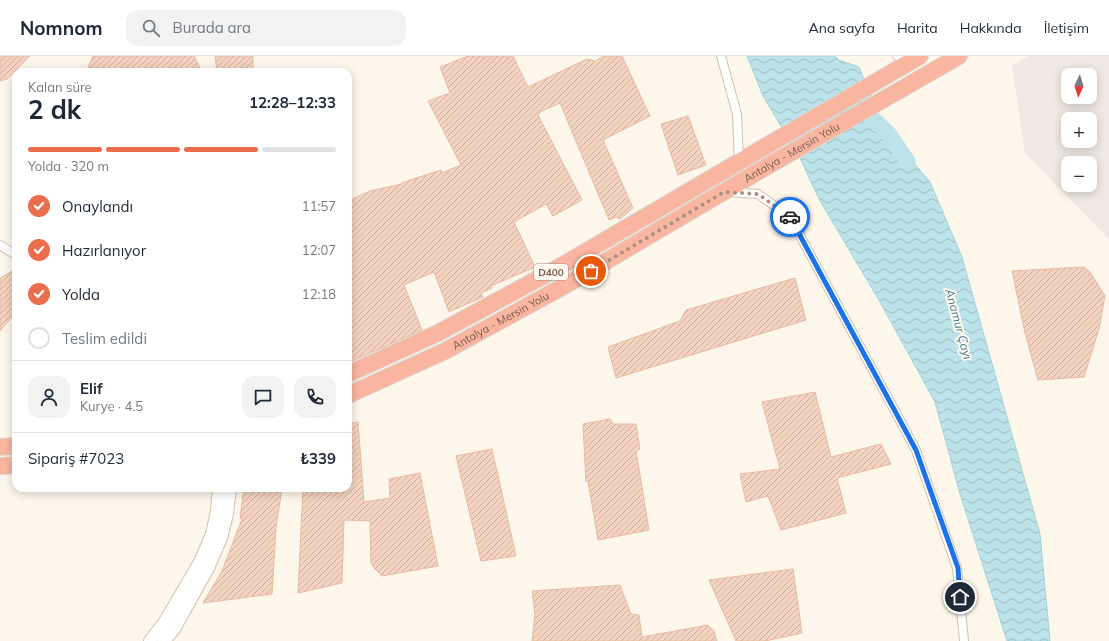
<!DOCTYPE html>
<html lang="tr">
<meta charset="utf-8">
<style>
:root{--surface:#fff;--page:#f2f2f3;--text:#1f2937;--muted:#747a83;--line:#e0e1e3;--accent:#eb6d4b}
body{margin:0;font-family:Mulish,sans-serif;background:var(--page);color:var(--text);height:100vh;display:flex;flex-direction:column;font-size:15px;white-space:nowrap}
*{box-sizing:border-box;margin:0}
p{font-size:13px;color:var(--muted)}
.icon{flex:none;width:22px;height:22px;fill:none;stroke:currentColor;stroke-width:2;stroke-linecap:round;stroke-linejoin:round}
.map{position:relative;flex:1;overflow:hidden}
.panel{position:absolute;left:12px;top:12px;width:340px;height:424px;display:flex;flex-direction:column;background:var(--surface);border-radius:12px;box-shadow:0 2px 10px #0003}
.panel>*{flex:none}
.needle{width:26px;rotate:184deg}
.tools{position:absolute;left:1061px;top:12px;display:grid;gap:8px}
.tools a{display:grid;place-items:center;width:36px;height:36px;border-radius:8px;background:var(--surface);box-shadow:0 2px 10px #0003;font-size:20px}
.pin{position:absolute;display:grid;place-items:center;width:34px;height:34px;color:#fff;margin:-17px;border:2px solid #fff;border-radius:50%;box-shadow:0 1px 4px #0007}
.courier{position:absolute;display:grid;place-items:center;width:40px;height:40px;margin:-20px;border:3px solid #1a73e8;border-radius:50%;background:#fff;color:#222;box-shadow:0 1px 5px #0007}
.summary em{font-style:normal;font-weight:700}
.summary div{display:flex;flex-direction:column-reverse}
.summary{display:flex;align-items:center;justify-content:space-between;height:68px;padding:0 16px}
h1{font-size:26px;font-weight:700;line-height:30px}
.bar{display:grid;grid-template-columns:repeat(4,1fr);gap:6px 4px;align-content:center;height:48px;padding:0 16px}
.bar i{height:5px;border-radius:3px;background:var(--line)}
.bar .selected{background:var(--accent)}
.bar p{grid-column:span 4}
.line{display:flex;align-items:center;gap:10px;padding:0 16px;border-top:1px solid var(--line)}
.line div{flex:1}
.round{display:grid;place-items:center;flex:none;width:42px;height:42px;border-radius:12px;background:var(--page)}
ol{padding:0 16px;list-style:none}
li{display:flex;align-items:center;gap:12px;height:44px}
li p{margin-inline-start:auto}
li .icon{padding:4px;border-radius:50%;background:var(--accent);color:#fff;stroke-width:4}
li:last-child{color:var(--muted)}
li i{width:22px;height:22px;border:2px solid var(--line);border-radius:50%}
header{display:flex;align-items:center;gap:24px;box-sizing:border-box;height:56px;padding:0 20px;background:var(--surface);border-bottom:1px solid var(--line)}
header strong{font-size:19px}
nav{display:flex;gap:22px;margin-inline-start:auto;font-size:14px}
.search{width:280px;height:36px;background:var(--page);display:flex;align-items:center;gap:10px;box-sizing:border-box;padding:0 14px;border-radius:12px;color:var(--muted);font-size:15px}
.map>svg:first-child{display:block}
.industrial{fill:#efe8e3;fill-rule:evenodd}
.water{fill:url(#water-waves);stroke:#a2d3db}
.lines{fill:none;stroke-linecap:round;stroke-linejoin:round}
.river{stroke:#bce3e9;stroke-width:16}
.building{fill:url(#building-hatch);stroke:#e8baa0}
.street-casing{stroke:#d3bfb1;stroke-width:10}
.secondary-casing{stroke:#d7bfae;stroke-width:14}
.highway-casing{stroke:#dcd4d0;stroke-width:18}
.street{stroke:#fff;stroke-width:8}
.secondary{stroke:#fff;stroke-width:12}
.highway{stroke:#f9b59f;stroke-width:16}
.done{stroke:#a89183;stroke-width:4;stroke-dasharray:0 7.2}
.route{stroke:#1a73e8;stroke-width:5}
.labels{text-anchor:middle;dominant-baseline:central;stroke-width:4;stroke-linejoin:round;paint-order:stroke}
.shield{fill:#fff9f1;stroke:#a28a7d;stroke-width:1}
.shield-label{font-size:10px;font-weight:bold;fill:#7a5b4b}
.street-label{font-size:11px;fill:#7a5b4b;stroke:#fff9f1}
.water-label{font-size:12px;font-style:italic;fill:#407c87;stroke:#fff9f1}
</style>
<header>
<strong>Nomnom</strong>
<div class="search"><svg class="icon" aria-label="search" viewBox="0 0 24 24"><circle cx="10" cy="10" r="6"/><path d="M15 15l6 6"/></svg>Burada ara</div>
<nav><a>Ana sayfa</a><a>Harita</a><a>Hakkında</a><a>İletişim</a></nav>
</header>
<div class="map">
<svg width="1109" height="585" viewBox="0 0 1109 585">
<defs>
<pattern id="water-waves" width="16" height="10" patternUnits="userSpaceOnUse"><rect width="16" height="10" fill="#bce3e9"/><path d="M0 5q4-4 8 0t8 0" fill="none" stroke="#9ebbbf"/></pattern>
<pattern id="building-hatch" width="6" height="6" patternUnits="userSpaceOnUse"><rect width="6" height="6" fill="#f4d4c0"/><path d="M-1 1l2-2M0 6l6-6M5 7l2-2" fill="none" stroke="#cbaf9e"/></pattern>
</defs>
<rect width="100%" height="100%" fill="#fdf6ea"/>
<path class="industrial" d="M1028,0H1109V183L1025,97L1012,10ZM1068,19H1090V41H1068ZM1068,63H1090V85H1068ZM1068,107H1090V129H1068Z"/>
<path class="water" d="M747,0H835L839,4L859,11L885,74L930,126L962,201L1040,478L1050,585H1007L960,438L935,346L880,246L819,143L799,100L763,40Z"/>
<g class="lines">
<path class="river" d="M868,58L889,78L908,106"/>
</g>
<g class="building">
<path d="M0,0H30L7,23L0,25Z"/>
<path d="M93,0H194L202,16H86Z"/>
<path d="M215,0H253V16H234V14L217,15Z"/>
<path d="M468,0H513L528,31L587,3L596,5L603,0H622L650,60L603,84L633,152L620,163L616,161L609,164L560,47L540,56L538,59L582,144L553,160L546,148L514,166L535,211L491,230L492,232L481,237L483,241L449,256L434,216L404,229L422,274L352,305L348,295V145L370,135L402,128L401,127L441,114L442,117L461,109L428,45L450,37L440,11Z"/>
<path d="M688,60L706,109L678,119L661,68Z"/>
<path d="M1084,211L1090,216L1105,240L1099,273L1084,321L1038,324L1025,277L1012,215Z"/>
<path d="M16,213V256L0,275V222Z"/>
<path d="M795,222L806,264L616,322L608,291L680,265L686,254Z"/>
<path d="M815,336L831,401L881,388L891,408L837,422L846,457L781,474L768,440L746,446L740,418L780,413L762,346Z"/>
<path d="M610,363L613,368H636L640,393L636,395L649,474L598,484L588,425L586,426L583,368Z"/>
<path d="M358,366L364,446L390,442L389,423L420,417L438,510L382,520L375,513L371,507L370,465L344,464L342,527L298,537L303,432H348V368Z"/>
<path d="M492,393L516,500L481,505L456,400Z"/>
<path d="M244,432H282L276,472L272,538L203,547L222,515L242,463L240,462Z"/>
<path d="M793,513L802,577L765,585H736L709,524Z"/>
<path d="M620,529L631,558L639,559L642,581L708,569L714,575L717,585H532L535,559L532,535Z"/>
</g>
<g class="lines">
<g class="street-casing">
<g id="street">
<path d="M721,0L737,58L739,106"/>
<path d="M897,0L909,6"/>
<path d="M727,136L758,138L790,161L916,394L957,512L964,585"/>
<path d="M0,189L16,199"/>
</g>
</g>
<g class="secondary-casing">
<g id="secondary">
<path d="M150,585L164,567L200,506L212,478L217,455L219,432"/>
<path d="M164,585L174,573L209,510L221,482L227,458L230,432"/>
</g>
</g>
<g class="highway-casing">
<g id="highway">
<path d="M348,318L438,277L556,213L920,0"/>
<path id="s1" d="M348,339L445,295L564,230L759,115L959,0"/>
<path d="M0,391L16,390"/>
<path d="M0,410L16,409"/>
</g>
</g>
<use href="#street" class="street"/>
<use href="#secondary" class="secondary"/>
<use href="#highway" class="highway"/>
</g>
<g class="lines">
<path class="done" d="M591,215L724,136L758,138L790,161"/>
<path class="route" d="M790,161L916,394L958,512L960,541"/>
</g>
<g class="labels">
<rect class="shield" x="534" y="208" width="34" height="16" rx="3"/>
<g class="shield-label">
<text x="551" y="216">D400</text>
</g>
<g class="street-label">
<text stroke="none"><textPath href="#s1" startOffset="506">Antalya - Mersin Yolu</textPath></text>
<text stroke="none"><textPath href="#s1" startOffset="170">Antalya - Mersin Yolu</textPath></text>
</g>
<g class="water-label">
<text transform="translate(959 268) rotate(75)">Anamur Çayı</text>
</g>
</g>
</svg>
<div class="tools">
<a><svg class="needle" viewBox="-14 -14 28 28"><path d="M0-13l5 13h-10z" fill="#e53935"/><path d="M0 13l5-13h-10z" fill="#747a83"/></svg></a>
<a>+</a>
<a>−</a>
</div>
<div class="pin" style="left:591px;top:215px;background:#ea580c"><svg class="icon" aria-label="bag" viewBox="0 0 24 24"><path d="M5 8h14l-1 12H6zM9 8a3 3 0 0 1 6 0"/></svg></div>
<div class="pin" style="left:960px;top:541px;background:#1f2937"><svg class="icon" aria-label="home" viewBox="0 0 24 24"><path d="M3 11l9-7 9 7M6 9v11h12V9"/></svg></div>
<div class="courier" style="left:790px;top:161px"><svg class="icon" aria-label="car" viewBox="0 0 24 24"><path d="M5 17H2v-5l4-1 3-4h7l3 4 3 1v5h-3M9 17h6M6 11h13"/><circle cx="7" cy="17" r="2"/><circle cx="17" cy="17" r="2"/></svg></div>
<section class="panel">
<div class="summary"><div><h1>2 dk</h1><p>Kalan süre</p></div><em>12:28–12:33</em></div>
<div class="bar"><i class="selected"></i><i class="selected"></i><i class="selected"></i><i></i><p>Yolda · 320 m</p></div>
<ol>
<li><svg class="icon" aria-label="check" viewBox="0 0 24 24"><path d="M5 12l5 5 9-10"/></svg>Onaylandı<p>11:57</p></li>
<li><svg class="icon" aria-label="check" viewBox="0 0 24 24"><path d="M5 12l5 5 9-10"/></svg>Hazırlanıyor<p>12:07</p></li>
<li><svg class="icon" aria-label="check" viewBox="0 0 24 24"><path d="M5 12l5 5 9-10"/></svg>Yolda<p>12:18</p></li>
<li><i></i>Teslim edildi</li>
</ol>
<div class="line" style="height:72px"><a class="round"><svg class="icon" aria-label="person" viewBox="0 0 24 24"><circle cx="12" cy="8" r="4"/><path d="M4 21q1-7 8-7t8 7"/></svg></a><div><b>Elif</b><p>Kurye · 4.5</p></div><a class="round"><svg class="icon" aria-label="chat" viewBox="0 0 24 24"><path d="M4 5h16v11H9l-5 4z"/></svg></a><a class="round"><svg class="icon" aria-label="phone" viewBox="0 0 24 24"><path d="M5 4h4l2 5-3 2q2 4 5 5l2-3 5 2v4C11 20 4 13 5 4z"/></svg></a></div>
<div class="line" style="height:52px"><div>Sipariş #7023</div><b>₺339</b></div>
</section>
</div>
